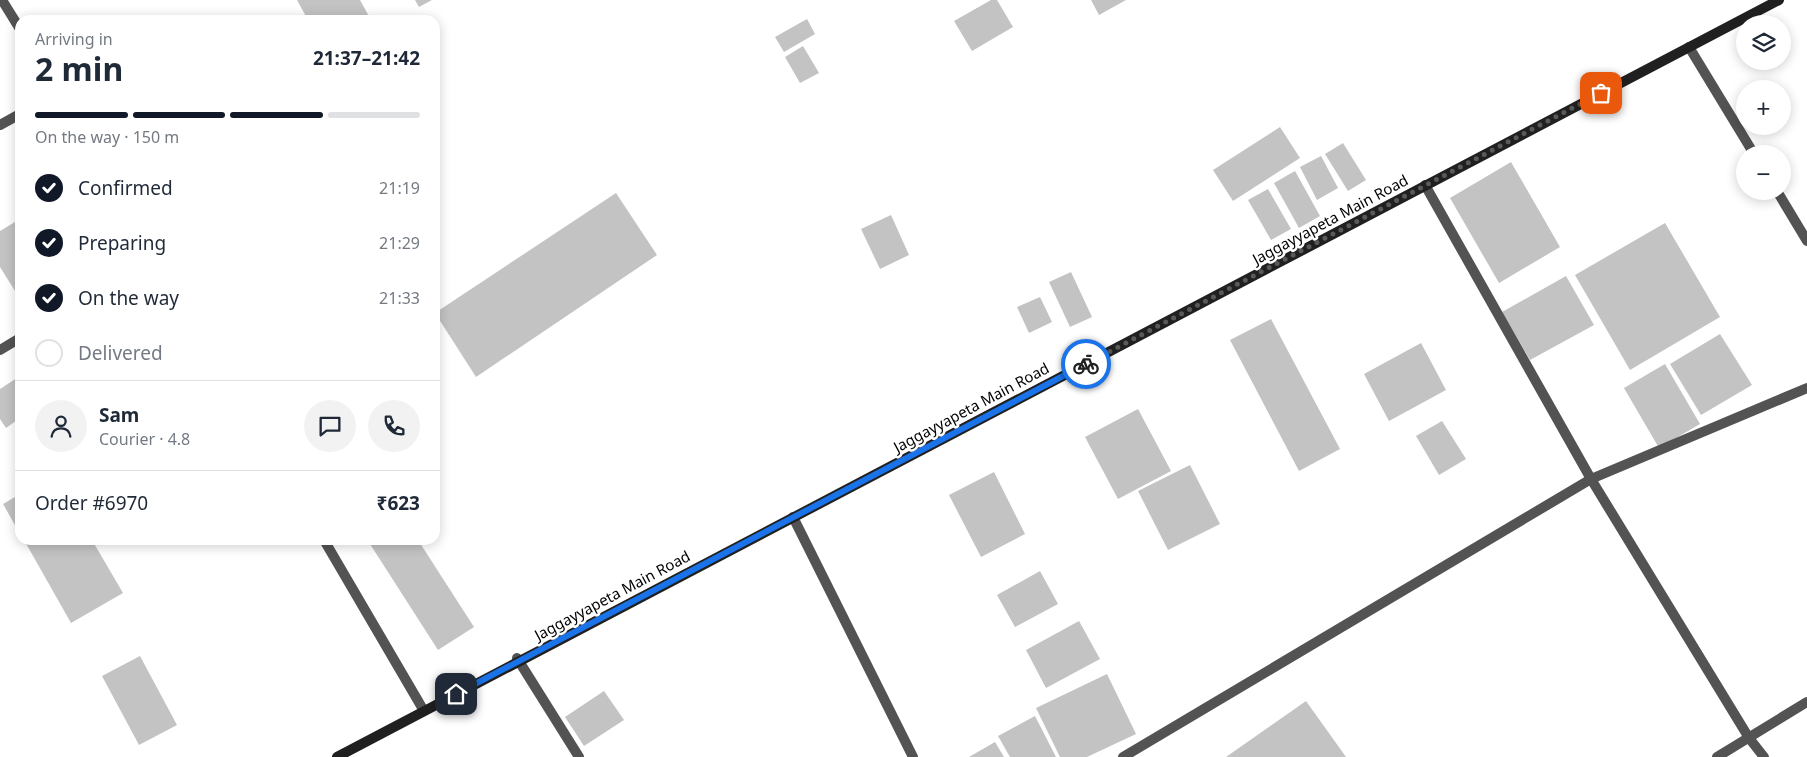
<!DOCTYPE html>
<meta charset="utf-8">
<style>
:root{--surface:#fff;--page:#f2f2f3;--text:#1f2937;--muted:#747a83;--line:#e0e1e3;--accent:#111827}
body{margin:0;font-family:"Noto Sans",sans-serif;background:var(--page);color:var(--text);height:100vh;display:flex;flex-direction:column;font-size:19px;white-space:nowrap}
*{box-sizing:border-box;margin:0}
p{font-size:16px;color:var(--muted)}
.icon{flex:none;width:28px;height:28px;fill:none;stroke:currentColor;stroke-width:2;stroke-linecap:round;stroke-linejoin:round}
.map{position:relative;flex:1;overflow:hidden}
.sheet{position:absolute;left:15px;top:15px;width:425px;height:530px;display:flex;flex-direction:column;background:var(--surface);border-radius:15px;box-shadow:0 2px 12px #0003}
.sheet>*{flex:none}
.controls{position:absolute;left:1736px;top:15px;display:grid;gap:10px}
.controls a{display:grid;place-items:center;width:55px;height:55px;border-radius:50%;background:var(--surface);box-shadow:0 2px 12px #0003;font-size:25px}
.pin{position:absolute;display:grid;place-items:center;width:42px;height:42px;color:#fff;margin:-21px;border-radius:10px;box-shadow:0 2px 8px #0006}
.courier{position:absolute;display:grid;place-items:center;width:50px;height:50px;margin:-25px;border:4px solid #1a73e8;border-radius:50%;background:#fff;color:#222;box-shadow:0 1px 6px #0007}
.summary em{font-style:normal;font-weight:700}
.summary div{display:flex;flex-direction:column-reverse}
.summary{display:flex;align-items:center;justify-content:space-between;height:85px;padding:0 20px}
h1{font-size:32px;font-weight:700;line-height:38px}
.bar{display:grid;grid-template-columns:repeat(4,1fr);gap:8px 5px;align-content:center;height:60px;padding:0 20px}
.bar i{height:6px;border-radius:4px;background:var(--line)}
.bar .on{background:var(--accent)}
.bar p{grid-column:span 4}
.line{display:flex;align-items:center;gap:12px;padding:0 20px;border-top:1px solid var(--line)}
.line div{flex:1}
.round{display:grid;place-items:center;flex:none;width:52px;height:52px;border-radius:26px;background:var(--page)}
ol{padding:0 20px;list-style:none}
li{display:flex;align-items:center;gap:15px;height:55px}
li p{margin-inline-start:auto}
li .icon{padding:5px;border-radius:50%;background:var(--accent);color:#fff;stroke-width:4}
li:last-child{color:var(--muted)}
li i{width:28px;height:28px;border:2px solid var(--line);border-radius:50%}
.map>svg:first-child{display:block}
.building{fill:#c3c3c3}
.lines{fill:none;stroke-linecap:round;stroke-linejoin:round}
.minor{stroke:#535353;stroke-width:10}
.secondary{stroke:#202020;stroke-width:10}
.done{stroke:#595959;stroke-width:5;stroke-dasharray:0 9}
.route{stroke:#1a73e8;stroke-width:6}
.labels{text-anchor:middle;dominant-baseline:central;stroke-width:5;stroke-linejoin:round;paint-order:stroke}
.street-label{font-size:15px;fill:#000;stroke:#fff}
</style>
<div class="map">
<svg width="1807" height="757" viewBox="0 0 1807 757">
<rect width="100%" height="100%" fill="#fff"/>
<g class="building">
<path d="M297,0H360L371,20H308Z"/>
<path d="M415,0H432L419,7Z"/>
<path d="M991,0H997L1013,27L972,51L954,21Z"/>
<path d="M1091,0H1126L1099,15Z"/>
<path d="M807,19L815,34L784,52L775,37Z"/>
<path d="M803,46L819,73L800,83L785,57Z"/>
<path d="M1280,127L1300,158L1233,201L1213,170Z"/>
<path d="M1343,143L1366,180L1348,191L1325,154Z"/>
<path d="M1321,156L1338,188L1317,200L1300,167Z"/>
<path d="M1511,162L1560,247L1499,283L1450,198Z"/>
<path d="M1295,171L1320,216L1299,228L1274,183Z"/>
<path d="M1268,189L1291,229L1271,240L1248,200Z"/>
<path d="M616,193L657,255L476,377L435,313Z"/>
<path d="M891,215L909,255L880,269L861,229Z"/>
<path d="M20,219V299L0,267V231Z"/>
<path d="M1665,223L1720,317L1630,370L1575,275Z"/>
<path d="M1071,272L1092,317L1070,327L1049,282Z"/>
<path d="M1566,276L1594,325L1530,360L1502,312Z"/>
<path d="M1040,297L1052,322L1029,333L1017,307Z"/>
<path d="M1271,319L1340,449L1299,471L1230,340Z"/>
<path d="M1720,334L1752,385L1701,415L1670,364Z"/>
<path d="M1421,343L1446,390L1389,421L1364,374Z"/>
<path d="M1665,364L1700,424L1659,448L1624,388Z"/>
<path d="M20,376V418L6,428L0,419V389Z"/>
<path d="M1138,409L1171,471L1118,499L1085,437Z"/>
<path d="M1442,421L1466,459L1439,475L1416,436Z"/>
<path d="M1190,465L1220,524L1168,550L1138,491Z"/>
<path d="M994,472L1025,534L981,557L949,495Z"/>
<path d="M20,494V534L3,504Z"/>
<path d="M24,540H92L123,593L71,623Z"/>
<path d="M376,540H418L474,627L438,650L370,544Z"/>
<path d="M1040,571L1058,604L1015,627L997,595Z"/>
<path d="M1079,621L1100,659L1046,688L1026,650Z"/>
<path d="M140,656L177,725L139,745L102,676Z"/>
<path d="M1107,674L1136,734L1087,757H1060L1036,708Z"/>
<path d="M604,691L624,720L584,746L565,717Z"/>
<path d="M1306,701L1346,757H1226Z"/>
<path d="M1035,716L1056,757H1010L998,736Z"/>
<path d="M995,742L1004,757H969Z"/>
</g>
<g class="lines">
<g class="minor">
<path d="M2,0L20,29"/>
<path d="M1689,47L1754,154"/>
<path d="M0,125L20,114"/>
<path d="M1425,185L1591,479L1749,738L1764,757"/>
<path d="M1777,191L1807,241"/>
<path d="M0,350L20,338"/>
<path d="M793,517L913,757"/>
<path d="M324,540L424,711"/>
<path d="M517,658L579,757"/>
<path d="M1123,757L1591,479L1807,388"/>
<path d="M1717,757L1807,702"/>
</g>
<path class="secondary" d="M337,757L1779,0"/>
</g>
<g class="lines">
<path class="done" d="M1086,364L1601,93"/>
<path class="route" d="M456,694L1086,364"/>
</g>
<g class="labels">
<g class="street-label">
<text transform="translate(1330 219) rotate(-28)">Jaggayyapeta Main Road</text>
<text transform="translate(971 407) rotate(-28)">Jaggayyapeta Main Road</text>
<text transform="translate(612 595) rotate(-28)">Jaggayyapeta Main Road</text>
</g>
</g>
</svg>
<div class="controls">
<a><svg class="icon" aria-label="layers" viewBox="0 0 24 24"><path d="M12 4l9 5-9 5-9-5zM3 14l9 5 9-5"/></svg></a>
<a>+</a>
<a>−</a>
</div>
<div class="pin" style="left:1601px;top:93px;background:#ea580c"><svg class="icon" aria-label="bag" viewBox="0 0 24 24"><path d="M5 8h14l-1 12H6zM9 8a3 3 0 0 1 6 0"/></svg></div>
<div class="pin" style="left:456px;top:694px;background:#1f2937"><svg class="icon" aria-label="home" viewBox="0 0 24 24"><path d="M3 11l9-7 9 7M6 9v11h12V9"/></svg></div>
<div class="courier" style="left:1086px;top:364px"><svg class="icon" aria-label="bike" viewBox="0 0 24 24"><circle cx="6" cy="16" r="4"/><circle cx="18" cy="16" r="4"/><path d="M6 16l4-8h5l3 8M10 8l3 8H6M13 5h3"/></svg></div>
<section class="sheet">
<div class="summary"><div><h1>2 min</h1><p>Arriving in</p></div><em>21:37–21:42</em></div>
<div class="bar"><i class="on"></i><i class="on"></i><i class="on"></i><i></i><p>On the way · 150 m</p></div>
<ol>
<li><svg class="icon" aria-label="check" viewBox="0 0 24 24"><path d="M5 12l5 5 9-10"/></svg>Confirmed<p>21:19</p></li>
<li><svg class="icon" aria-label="check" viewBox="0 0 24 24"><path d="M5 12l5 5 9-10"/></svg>Preparing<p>21:29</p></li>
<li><svg class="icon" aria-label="check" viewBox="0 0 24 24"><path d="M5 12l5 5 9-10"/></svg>On the way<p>21:33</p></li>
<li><i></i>Delivered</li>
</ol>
<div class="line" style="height:90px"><a class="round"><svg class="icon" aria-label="person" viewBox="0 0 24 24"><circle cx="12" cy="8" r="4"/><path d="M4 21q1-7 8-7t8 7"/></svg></a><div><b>Sam</b><p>Courier · 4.8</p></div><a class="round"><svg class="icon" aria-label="chat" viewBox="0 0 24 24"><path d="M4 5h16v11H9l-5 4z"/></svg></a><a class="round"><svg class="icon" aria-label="phone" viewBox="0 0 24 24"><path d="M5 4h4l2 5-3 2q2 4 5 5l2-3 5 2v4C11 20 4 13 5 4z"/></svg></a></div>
<div class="line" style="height:65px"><div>Order #6970</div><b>₹623</b></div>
</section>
</div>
